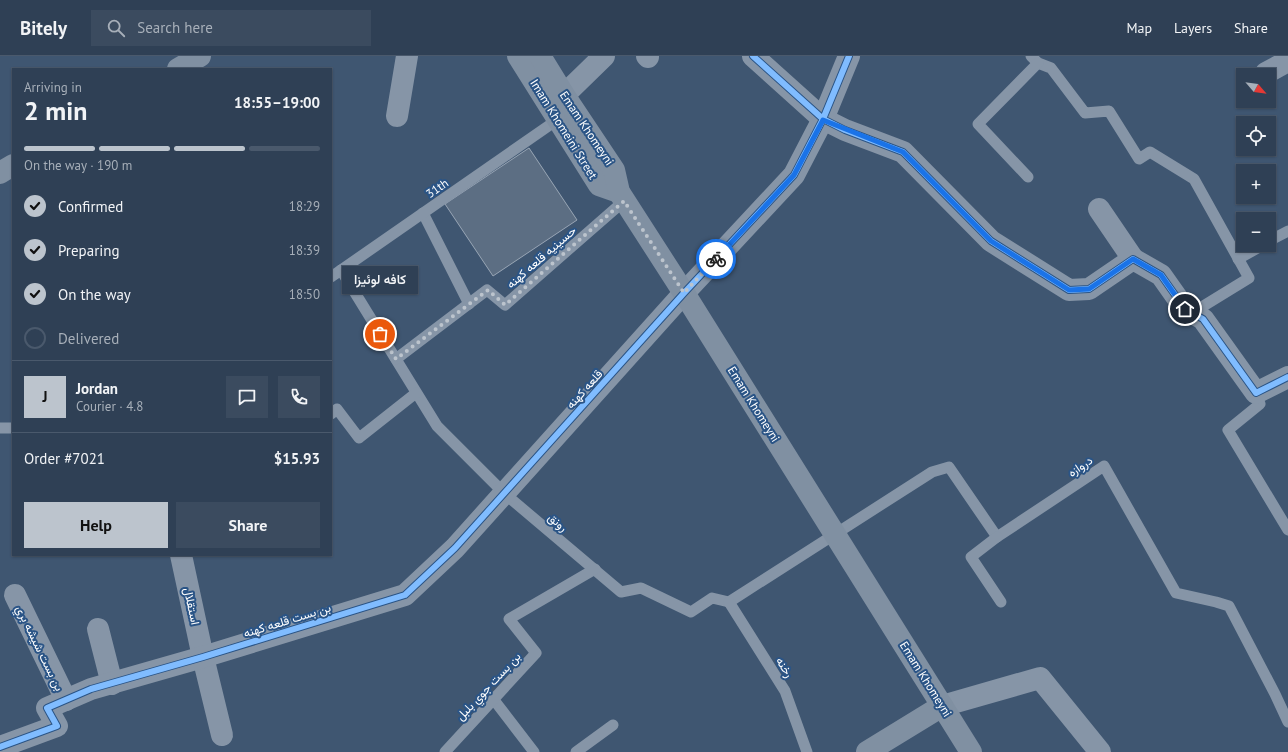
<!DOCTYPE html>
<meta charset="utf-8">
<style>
:root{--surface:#2f4055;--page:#3b4b5f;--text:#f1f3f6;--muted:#a7afb9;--line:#4a596c;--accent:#bcc4cd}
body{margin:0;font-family:"PT Sans",Vazirmatn,sans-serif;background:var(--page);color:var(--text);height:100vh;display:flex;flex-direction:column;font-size:15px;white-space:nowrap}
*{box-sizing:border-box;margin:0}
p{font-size:13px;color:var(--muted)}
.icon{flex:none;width:22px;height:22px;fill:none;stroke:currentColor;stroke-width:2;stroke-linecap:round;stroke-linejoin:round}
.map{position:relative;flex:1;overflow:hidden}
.drawer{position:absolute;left:12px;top:12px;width:320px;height:488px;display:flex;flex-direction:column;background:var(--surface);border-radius:0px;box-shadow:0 1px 3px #0004,0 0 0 1px var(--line)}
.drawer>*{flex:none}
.needle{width:26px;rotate:118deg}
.controls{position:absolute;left:1236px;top:12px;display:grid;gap:8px}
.controls a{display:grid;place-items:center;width:40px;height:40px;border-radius:0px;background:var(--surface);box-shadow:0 1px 3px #0004,0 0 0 1px var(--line);font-size:20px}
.pin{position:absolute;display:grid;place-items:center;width:34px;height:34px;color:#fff;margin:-17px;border:2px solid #fff;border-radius:50%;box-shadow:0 1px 4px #0007}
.courier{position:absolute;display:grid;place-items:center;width:40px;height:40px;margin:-20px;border:3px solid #1a73e8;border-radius:50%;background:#fff;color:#222;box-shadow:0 1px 5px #0007}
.bubble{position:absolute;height:28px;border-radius:0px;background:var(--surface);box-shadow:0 1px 3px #0004,0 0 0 1px var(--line);font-size:13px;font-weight:600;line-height:28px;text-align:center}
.summary em{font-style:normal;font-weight:600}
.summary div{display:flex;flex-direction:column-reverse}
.summary{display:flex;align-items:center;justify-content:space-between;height:68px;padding:0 12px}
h1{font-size:26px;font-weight:600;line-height:30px}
.bar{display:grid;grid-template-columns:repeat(4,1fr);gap:6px 4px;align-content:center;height:48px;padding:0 12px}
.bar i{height:5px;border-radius:3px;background:var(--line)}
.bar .selected{background:var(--accent)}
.bar p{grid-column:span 4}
.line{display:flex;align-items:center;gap:10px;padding:0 12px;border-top:1px solid var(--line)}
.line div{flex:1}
.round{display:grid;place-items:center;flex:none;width:42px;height:42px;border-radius:0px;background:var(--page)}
ol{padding:0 12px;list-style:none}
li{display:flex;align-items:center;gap:12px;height:44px}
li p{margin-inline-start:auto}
li .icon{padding:4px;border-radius:50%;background:var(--accent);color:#111;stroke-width:4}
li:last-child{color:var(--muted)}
li i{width:22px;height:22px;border:2px solid var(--line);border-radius:50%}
.primary-button{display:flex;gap:8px;margin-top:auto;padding:8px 12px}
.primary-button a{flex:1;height:46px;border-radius:0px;background:var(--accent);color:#111;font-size:16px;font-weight:600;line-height:46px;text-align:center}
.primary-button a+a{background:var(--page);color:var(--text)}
header{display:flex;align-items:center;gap:24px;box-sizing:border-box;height:56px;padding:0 20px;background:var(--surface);border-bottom:1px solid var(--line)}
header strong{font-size:19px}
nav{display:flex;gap:22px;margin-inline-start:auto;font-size:14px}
.search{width:280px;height:36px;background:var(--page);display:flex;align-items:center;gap:10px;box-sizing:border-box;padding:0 14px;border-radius:0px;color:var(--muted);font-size:15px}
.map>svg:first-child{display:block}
.building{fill:#5c6e83;stroke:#99a6b5}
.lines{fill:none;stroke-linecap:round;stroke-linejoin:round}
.lane{stroke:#8695a7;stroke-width:11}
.street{stroke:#8695a7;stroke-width:22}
.secondary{stroke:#8090a2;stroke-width:22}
.cycleway-casing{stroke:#2a5486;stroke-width:8}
.cycleway{stroke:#80bcff;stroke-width:6}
.done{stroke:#bcc4cd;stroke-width:4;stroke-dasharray:0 7.2}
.route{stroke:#1a73e8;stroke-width:5}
.labels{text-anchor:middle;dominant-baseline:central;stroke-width:4;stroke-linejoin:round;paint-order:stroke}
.street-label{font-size:12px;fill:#fff;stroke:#2a5486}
</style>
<header>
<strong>Bitely</strong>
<div class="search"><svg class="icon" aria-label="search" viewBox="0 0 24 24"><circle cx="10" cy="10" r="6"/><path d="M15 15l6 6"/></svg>Search here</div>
<nav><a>Map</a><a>Layers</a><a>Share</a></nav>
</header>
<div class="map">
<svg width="1288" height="696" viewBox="0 0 1288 696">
<rect width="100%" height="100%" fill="#3f5671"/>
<path class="building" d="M529,92L577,164L493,220L445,148Z"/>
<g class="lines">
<g class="lane">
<path d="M1031,0L1038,7L1051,12L1085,57L1109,55L1139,103L1150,96L1194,123L1249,222L1192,257"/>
<path d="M1028,121L978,68L1038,7"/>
<path d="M423,157L469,248"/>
<path d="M1269,185L1288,175"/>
<path d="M1238,203L1263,189"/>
<path d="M341,214L437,370L505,438L621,536L641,532L691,556L712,542L729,546L932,416L949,411L997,481L1104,410L1176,537L1216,546L1229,550L1275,638L1288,666"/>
<path d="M331,221L557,64"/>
<path d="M396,303L487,234L505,249L624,145"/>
<path d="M1256,337L1260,348L1228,374L1288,474"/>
<path d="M331,358L337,353L359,382L416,337"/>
<path d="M0,372H13"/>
<path d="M997,481L971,501L1001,546"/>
<path d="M729,546L785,635L807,696"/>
<path d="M494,644L534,696"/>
<path d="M445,696L536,597L509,563L595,513"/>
<path d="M576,696L613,669"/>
</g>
<g class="street">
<path d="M647,0L648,1"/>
<path d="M753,0L823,63L845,74L903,96L991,185L1069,234L1089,233L1133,203L1161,219L1185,253L1203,263L1256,337L1288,321"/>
<path d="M1266,17L1288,5"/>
<path d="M564,39L604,0"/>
<path d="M397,60L407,0"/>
<path d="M1099,153L1133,203"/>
<path d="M181,499L203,601L222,679"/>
<path d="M15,539L66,644"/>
<path d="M98,573L112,628"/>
<path d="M942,650L1040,622L1100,696"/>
<path d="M0,691L57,670L47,652L91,633L203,601L405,539L455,492L684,237L794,119L823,63L849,0"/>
</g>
<g class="secondary">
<path d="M518,0L599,129L619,136"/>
<path d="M540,0L564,39L614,114L619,136L684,237L971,696"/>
<path d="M178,13L200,0"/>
<path d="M0,117L13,109"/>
<path d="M867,696L942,650"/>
</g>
<g class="cycleway-casing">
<g id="cycleway">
<path d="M753,0L823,63L845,74L903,96L991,185L1069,234L1089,233L1133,203L1161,219L1185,253L1203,263L1256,337L1288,321"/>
<path d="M0,691L57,670L47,652L91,633L203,601L405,539L455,492L684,237L794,119L823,63L849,0"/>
</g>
</g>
<use href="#cycleway" class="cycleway"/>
</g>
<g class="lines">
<path class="done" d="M380,278L396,303L488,234L505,249L624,145L684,237L716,203"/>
<path class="route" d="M716,203L794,119L823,64L903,96L991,185L1069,234L1089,233L1133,203L1161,219L1185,253"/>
</g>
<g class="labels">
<g class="street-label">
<text transform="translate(587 72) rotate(56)">Emam Khomeyni</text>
<text transform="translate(564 73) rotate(58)">Imam Khomeini Street</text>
<text transform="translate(437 132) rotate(-35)">31th</text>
<text transform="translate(541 201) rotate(-41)">حسينيه قلعه کهنه</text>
<text transform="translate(584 333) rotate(-48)">قلعه کهنه</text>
<text transform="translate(754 348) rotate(58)">Emam Khomeyni</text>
<text transform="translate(1080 410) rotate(-34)">دروازه</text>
<text transform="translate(558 466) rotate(40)">رونق</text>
<text transform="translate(192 550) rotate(78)">استقلال</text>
<text transform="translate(287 564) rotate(-17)">بن بست قلعه کهنه</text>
<text transform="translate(40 592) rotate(64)">بن بست شيشه بري</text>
<text transform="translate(785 611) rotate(58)">رخنه</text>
<text transform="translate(926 623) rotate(58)">Emam Khomeyni</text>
<text transform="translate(488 630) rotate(-47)">بن بست جوي بلبل</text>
</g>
</g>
</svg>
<div class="controls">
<a><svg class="needle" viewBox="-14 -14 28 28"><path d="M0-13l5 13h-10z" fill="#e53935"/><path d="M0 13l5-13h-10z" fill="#a7afb9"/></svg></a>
<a><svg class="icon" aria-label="locate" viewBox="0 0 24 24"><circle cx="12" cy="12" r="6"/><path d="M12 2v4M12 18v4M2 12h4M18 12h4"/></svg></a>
<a>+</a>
<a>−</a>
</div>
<div class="pin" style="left:380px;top:278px;background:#ea580c"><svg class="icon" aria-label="bag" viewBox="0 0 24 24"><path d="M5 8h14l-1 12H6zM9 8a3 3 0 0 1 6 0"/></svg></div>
<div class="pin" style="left:1185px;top:253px;background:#1f2937"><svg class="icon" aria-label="home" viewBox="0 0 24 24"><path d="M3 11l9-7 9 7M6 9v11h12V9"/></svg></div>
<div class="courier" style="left:716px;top:203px"><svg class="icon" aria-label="bike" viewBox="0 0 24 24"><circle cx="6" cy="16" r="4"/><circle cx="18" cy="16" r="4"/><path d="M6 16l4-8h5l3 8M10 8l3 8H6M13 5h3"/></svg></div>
<div class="bubble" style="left:342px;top:210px;width:76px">کافه لوئیزا</div>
<section class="drawer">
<div class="summary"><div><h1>2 min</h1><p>Arriving in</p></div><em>18:55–19:00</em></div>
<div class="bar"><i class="selected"></i><i class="selected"></i><i class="selected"></i><i></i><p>On the way · 190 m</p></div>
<ol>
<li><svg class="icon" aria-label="check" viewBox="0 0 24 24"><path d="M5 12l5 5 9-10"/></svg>Confirmed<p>18:29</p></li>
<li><svg class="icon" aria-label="check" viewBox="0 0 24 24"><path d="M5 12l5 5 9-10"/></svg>Preparing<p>18:39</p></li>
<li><svg class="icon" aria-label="check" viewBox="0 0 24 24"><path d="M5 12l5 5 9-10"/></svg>On the way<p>18:50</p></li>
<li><i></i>Delivered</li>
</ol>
<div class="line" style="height:72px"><b class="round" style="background:var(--accent);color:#111">J</b><div><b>Jordan</b><p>Courier · 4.8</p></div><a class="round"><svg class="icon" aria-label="chat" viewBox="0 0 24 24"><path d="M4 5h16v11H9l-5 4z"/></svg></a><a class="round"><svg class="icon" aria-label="phone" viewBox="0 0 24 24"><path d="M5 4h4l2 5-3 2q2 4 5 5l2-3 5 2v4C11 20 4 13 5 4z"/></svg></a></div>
<div class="line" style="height:52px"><div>Order #7021</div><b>$15.93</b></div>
<div class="primary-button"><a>Help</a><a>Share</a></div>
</section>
</div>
